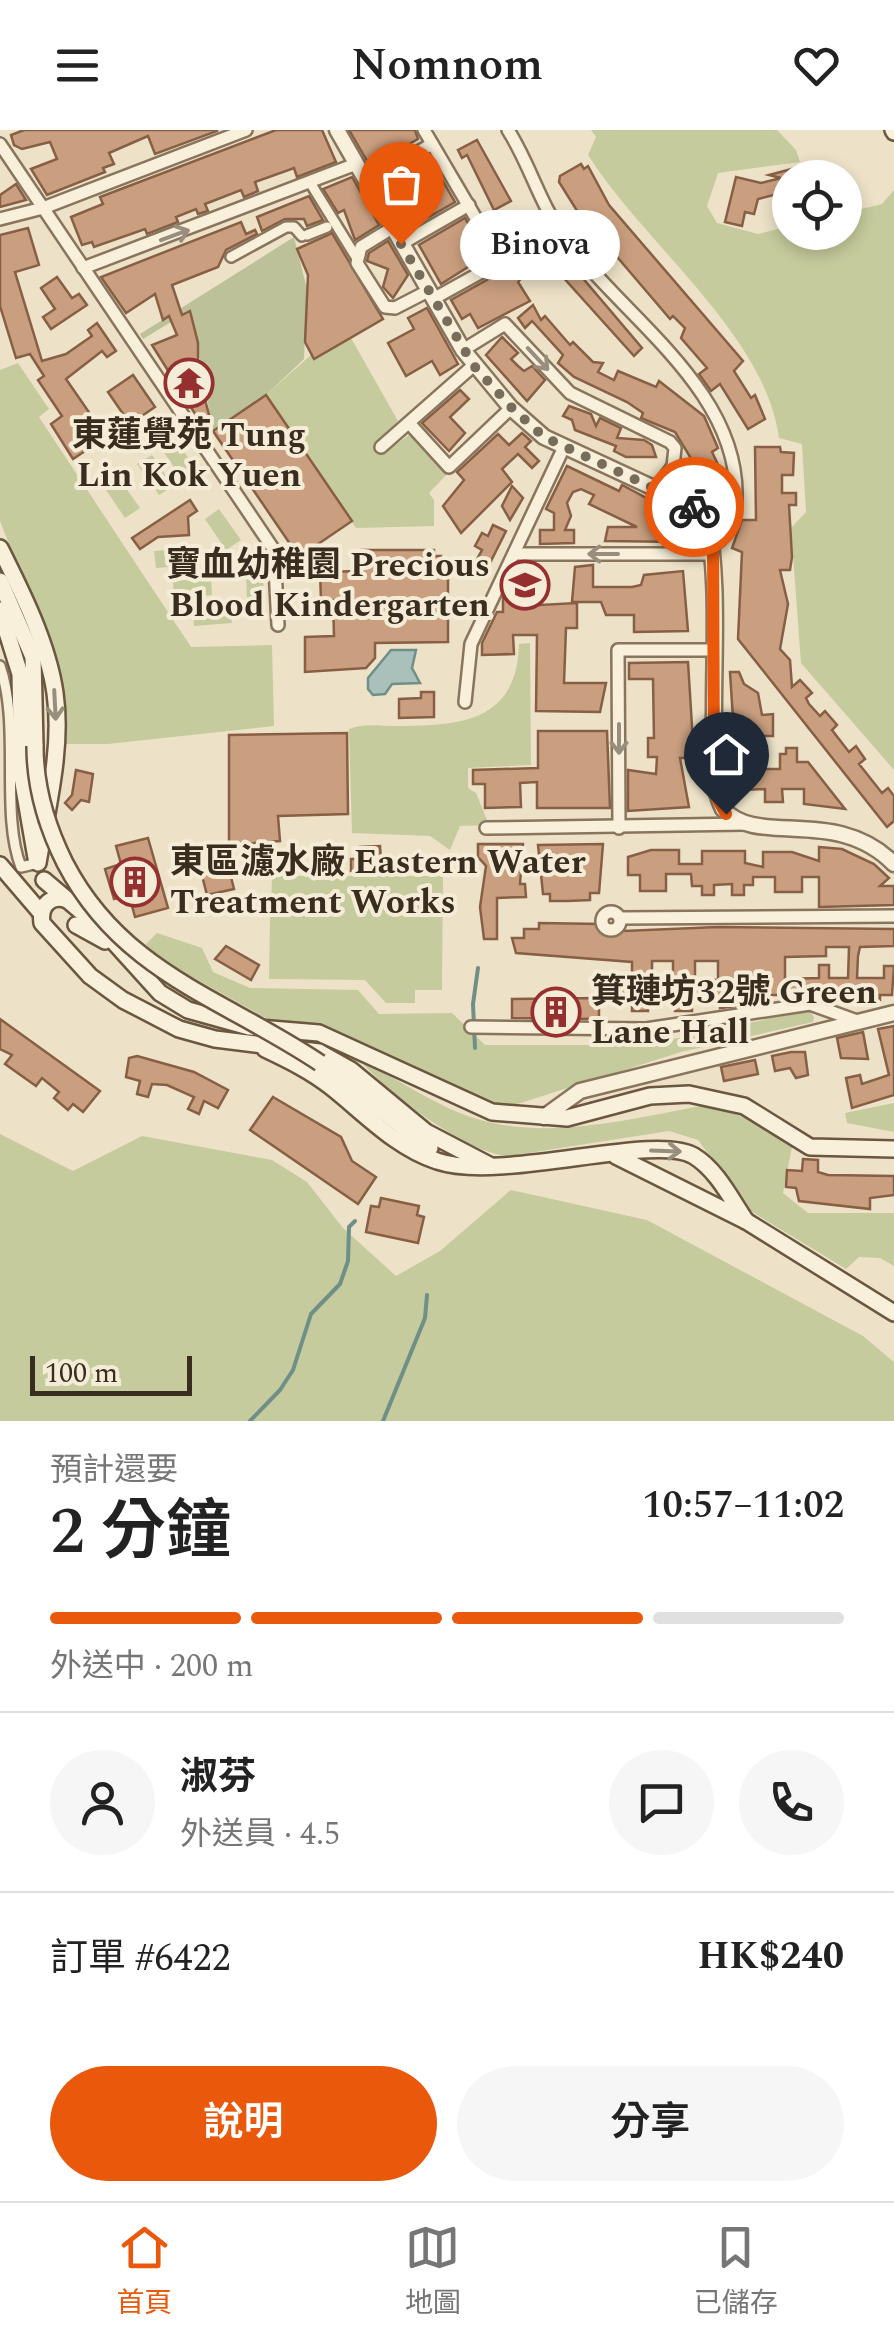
<!DOCTYPE html>
<html lang="zh-TW">
<meta charset="utf-8">
<style>
:root{--surface:#fff;--page:#f6f6f6;--text:#222;--muted:#767676;--line:#e0e0e0;--accent:#ea580c}
body{margin:0;font-family:Spectral,"Noto Sans TC",serif;background:var(--page);color:var(--text);height:100vh;display:flex;flex-direction:column;font-size:38px;white-space:nowrap}
*{box-sizing:border-box;margin:0}
p{font-size:32px;color:var(--muted)}
.icon{flex:none;width:55px;height:55px;fill:none;stroke:currentColor;stroke-width:2;stroke-linecap:round;stroke-linejoin:round}
.map{position:relative;height:1291px;overflow:hidden}
.sheet{display:flex;flex-direction:column;background:var(--surface);flex:1}
.sheet>*{flex:none}
.controls{position:absolute;left:772px;top:30px;display:grid;gap:20px}
.controls a{display:grid;place-items:center;width:90px;height:90px;border-radius:50%;background:var(--surface);box-shadow:0 5px 15px #0003;font-size:50px}
.scale{position:absolute;left:30px;bottom:25px;width:162px;box-sizing:border-box;padding-left:10px;border:5px solid #392d20;border-top:0;font-size:28px;line-height:35px;white-space:nowrap;color:#392d20;-webkit-text-stroke:8px #f5ecd7;paint-order:stroke}
.pin{position:absolute;display:grid;place-items:center;width:85px;height:85px;color:#fff;margin:-102px -42px;border-radius:50% 50% 50% 0;rotate:-45deg;box-shadow:0 0 10px #0007}
.pin .icon{rotate:45deg}
.courier{position:absolute;display:grid;place-items:center;width:100px;height:100px;margin:-50px;border:8px solid #ea580c;border-radius:50%;background:#fff;color:#222;box-shadow:0 2px 12px #0007}
.bubble{position:absolute;height:70px;border-radius:35px;background:var(--surface);box-shadow:0 5px 15px #0003;font-size:32px;font-weight:600;line-height:70px;text-align:center}
.headline em{font-style:normal;font-weight:600}
.headline div{display:flex;flex-direction:column-reverse}
.headline{display:flex;align-items:center;justify-content:space-between;height:170px;padding:0 50px}
h1{font-size:65px;font-weight:600;line-height:75px}
.bar{display:grid;grid-template-columns:repeat(4,1fr);gap:15px 10px;align-content:center;height:120px;padding:0 50px}
.bar i{height:12px;border-radius:8px;background:var(--line)}
.bar .current{background:var(--accent)}
.bar p{grid-column:span 4}
.line{display:flex;align-items:center;gap:25px;padding:0 50px;border-top:2px solid var(--line)}
.line div{flex:1}
.round{display:grid;place-items:center;flex:none;width:105px;height:105px;border-radius:52px;background:var(--page)}
.button{display:flex;gap:20px;margin-top:auto;padding:20px 50px}
.button a{flex:1;height:115px;border-radius:60px;background:var(--accent);color:#fff;font-size:40px;font-weight:600;line-height:115px;text-align:center}
.button a+a{background:var(--page);color:var(--text)}
header{display:flex;justify-content:space-between;align-items:center;height:130px;padding:0 50px;background:var(--surface);font-size:45px;font-weight:600}
.dock{display:flex;justify-content:space-around;align-items:center;height:140px;border-top:2px solid var(--line);background:var(--surface);font-size:28px;color:var(--muted)}
.dock a{display:grid;justify-items:center;gap:5px}
.dock .current{color:var(--accent)}
.map>svg:first-child{display:block}
.green{fill:#c5cb9c}
.cemetery{fill:#bcc19a}
.water{fill:#a9c1ba;stroke:#6f9088;stroke-width:2.5}
.lines{fill:none;stroke-linecap:round;stroke-linejoin:round}
.stream{stroke:#6f9088;stroke-width:4}
.building{fill:#ca9f7f;stroke:#875f44;stroke-width:2.5;fill-rule:evenodd}
.pedestrian-casing{stroke:#89755d;stroke-width:14}
.minor-casing{stroke:#89755d;stroke-width:16}
.tertiary-casing{stroke:#89755d;stroke-width:19}
.secondary-casing{stroke:#6b5640;stroke-width:20}
.pedestrian{stroke:#f8f0db;stroke-width:9}
.minor{stroke:#f8f0db;stroke-width:11}
.tertiary{stroke:#f8f0db;stroke-width:14}
.secondary{stroke:#f8f0db;stroke-width:15}
.secondary-bridge-casing{stroke:#6b5640;stroke-width:20;stroke-linecap:butt}
.secondary-bridge{stroke:#f8f0db;stroke-width:15}
.oneway{stroke:#988e7e}
.done{stroke:#786c5b;stroke-width:10;stroke-dasharray:0 18}
.route{stroke:#ea580c;stroke-width:12}
.labels{text-anchor:middle;dominant-baseline:central;stroke-width:8;stroke-linejoin:round;paint-order:stroke}
.poi-label{font-size:35px;font-weight:bold;fill:#392d20;stroke:#f5ecd7;text-anchor:start}
</style>
<header><svg class="icon" aria-label="menu" viewBox="0 0 24 24"><path d="M4 6h16M4 12h16M4 18h16"/></svg>Nomnom<svg class="icon" aria-label="heart" viewBox="0 0 24 24"><path d="M12 20l-8-8c-3-5 5-10 8-4 3-6 11-1 8 4z"/></svg></header>
<div class="map">
<svg width="894" height="1291" viewBox="0 0 894 1291">
<rect width="100%" height="100%" fill="#ede2c8"/>
<g class="green">
<path d="M591,0H777L796,20L800,32L718,43L707,76L717,93L758,104L790,96V102H845V83L882,74L894,60V640L801,533L791,398L806,382L802,314L779,308C765,204 645,115 588,25L596,7Z"/>
<path d="M351,208L398,291L374,315L385,322L412,303L449,342L429,363L434,370V396L356,398L266,265L312,224L315,229Z"/>
<path d="M18,233L49,279L39,287L191,517L272,515L274,596L108,614H62L58,537L0,391V240Z"/>
<path d="M175,309L197,340L182,349L161,318Z"/>
<path d="M152,325L173,356L159,365L137,334Z"/>
<path d="M118,347L140,378L125,388L104,357Z"/>
<path d="M219,379L241,410L226,420L205,389Z"/>
<path d="M192,418L193,435L156,438L154,421Z"/>
<path d="M263,434L264,472H247L246,435Z"/>
<path d="M211,448L212,465L174,468L173,451Z"/>
<path d="M230,476L232,493L194,496L193,479Z"/>
<path d="M530,513L531,635L468,638V658L476,663L489,695L460,696L450,720L430,706L352,703L349,599C363,593 381,596 395,596C459,596 517,593 519,514Z"/>
<path d="M272,746H443L442,860H415V873H386L365,850L269,849L270,787L264,786L271,773Z"/>
<path d="M157,803L202,818L213,842L250,858L358,860L379,884L452,883L485,915H604L680,908L809,880L814,887L813,892L681,922L511,976H498L340,903L273,892L151,824L146,814Z"/>
<path d="M359,929C396,948 437,977 477,989C550,1011 633,988 707,975C739,984 767,995 792,1017L783,1063L808,1083H894V1136L880,1128L859,1127L846,1139L749,1080L698,1010L669,1001L509,1026C467,1024 386,962 359,929Z"/>
<path d="M894,973V1002L847,993L845,983Z"/>
<path d="M0,1004L73,1041L142,1006L272,1030L307,1052L343,1098L396,1146L440,1121L511,1060L647,1090L863,1206L894,1232V1291H0Z"/>
</g>
<path class="cemetery" d="M294,107L307,159L304,229L266,265L213,301L191,180L143,209L140,204Z"/>
<path class="water" d="M391,520H416L412,538L420,553L392,554L385,564L373,565L368,559V548Z"/>
<g class="lines">
<g class="stream">
<path d="M475,918L473,874L478,838"/>
<path d="M250,1291L280,1260L293,1240L311,1184L340,1154L348,1131L349,1097L355,1091"/>
<path d="M383,1291L425,1188L427,1165"/>
</g>
</g>
<g class="building">
<path d="M24,0H217V1L155,24L148,6L109,23L114,34L103,38L105,42L47,65L31,39L57,29L50,12L22,19L14,15L11,5Z"/>
<path d="M276,0H322L336,32L297,47L294,38L255,52L258,61L244,67L241,60L205,74L208,81L198,84L196,79L176,87L178,92L147,104L145,99L94,117L92,112L82,115L71,87L103,74L100,67Z"/>
<path d="M349,0H415L418,9L370,36Z"/>
<path d="M477,10L511,71L494,80L467,25L462,28L458,20Z"/>
<path d="M429,27L455,72L408,99L382,54Z"/>
<path d="M581,34L584,39L588,36L609,75L743,231L734,241L751,268L755,265L765,289L748,299L720,254L711,261L699,244L707,238L681,208L685,198L673,186L670,189L601,108L596,111L559,52L560,46Z"/>
<path d="M799,37L802,48H790V70L785,62L758,69L754,84L745,82L742,96L725,92L736,47L761,53L781,48L769,45Z"/>
<path d="M352,47L379,95L355,110L344,80L338,83L323,59Z"/>
<path d="M16,54L26,70L0,77V65Z"/>
<path d="M309,66L323,90L307,96L304,89H285L262,101L257,87Z"/>
<path d="M465,88L487,125L441,154L419,115Z"/>
<path d="M241,92L246,104L255,100L257,104L226,120L218,137L172,155L182,185L190,181L198,213V244L211,292L202,295L152,215L177,205L169,186L163,190L155,164L126,183L101,147Z"/>
<path d="M28,98L39,135L15,142L42,231L66,224L92,206L88,200L97,193L116,221L107,227L102,221L66,249L106,307L73,329L51,294L62,286L38,250L44,246L30,224L16,228L0,176V105Z"/>
<path d="M332,103L383,189L314,229L305,212L308,145L297,119Z"/>
<path d="M388,111L408,145L393,168L383,157L388,139L367,131L369,123Z"/>
<path d="M553,113L642,218L634,226L553,136L542,120Z"/>
<path d="M528,127L533,135L518,152L530,171L478,198L470,184L462,189L451,170Z"/>
<path d="M57,147L72,168L79,164L87,175L51,199L43,187L55,179L41,158Z"/>
<path d="M533,175L541,190L545,186L570,215L573,212L593,232L603,233L598,242L614,250L618,241L656,257L659,251L704,286L718,318L712,322L724,347L725,380L674,356L682,337L695,335L675,302L641,288L643,283L627,272L574,247L558,233L563,225L532,191L525,198L518,188Z"/>
<path d="M427,178L458,234L440,245L432,231L406,246L388,213L414,199L408,188Z"/>
<path d="M502,207L518,223L511,229L518,236L524,241L532,236L545,250L527,271L486,225Z"/>
<path d="M133,245L155,277L130,294L108,262Z"/>
<path d="M460,260L469,269L450,287L465,303L449,321L422,293Z"/>
<path d="M266,265L352,391L299,427L213,301Z"/>
<path d="M569,276L591,284L596,296L600,288L621,298L617,308L644,310L652,315L656,327H626L614,321L616,316L575,300L572,290L563,286Z"/>
<path d="M522,303L531,311L525,317L539,331L532,338L518,324L502,339L512,352L461,403L443,376L464,350L457,342L498,304L509,315Z"/>
<path d="M755,317H780L781,322L794,323L793,345H782V363H796V375H789L792,427L790,440H780L788,474L780,519L790,530L792,557L800,550L812,563L806,568L809,574L820,586L825,581L837,595L832,600L849,622L856,616L865,629L859,634L882,663L888,658L894,666V691L887,697L738,509L742,422L732,418L742,390H756Z"/>
<path d="M567,336L619,361L622,355L682,387V412L605,411L608,397H637L589,374L594,365L581,359L573,362L567,373L571,386L565,400H574V413L540,414V400H554V383L546,379Z"/>
<path d="M512,356L523,368L510,390L502,376Z"/>
<path d="M190,370L197,381L188,387L189,405L158,407L140,419L132,408Z"/>
<path d="M493,395L506,401L488,437L476,431L482,420L475,416L482,403L488,406Z"/>
<path d="M362,420H434V426H441V440H448V512L375,513V528L366,538L305,542V507L334,506L333,470H321L320,442L362,441Z"/>
<path d="M593,435V457H632L641,455L644,445L683,441L688,501L634,502V485H606L601,472H572L575,437Z"/>
<path d="M526,453H540V475L577,473V498H566L564,553H606L600,582L536,581L537,505H513L514,524L482,525V513L497,482H503V468L526,465Z"/>
<path d="M688,532L694,628H680L689,677L628,681V640L656,644L657,627H648V608H654L653,549H629V533Z"/>
<path d="M730,542H739L744,554L758,563L762,585L773,584V606H761V639H780V624H786V618H797V632H808L845,679L804,674V659H782L783,672H765V659L744,660V640H735V629L724,630V620H735Z"/>
<path d="M421,562H434V587L399,588V569L421,568Z"/>
<path d="M538,601H607L610,678H537V652L520,653L521,677L485,678V654H473V640L538,638Z"/>
<path d="M347,603L348,684L278,686L280,711L229,715V605Z"/>
<path d="M76,640L93,644L89,672L81,670L72,680L65,673L72,665Z"/>
<path d="M148,708L168,778L135,787L129,765L114,769L105,739L121,734L116,716Z"/>
<path d="M478,714H523L520,754H525L526,767L497,768V809H484L480,777L486,736L478,727Z"/>
<path d="M603,714L599,763H590V770L568,771H550V764H543L538,715Z"/>
<path d="M380,716L381,730L388,729L389,739L351,741V729H361L360,717Z"/>
<path d="M819,717L842,719L874,734L889,748L880,756H894V775L819,777V747H802V762H775V747H753V755H744V765H732V754L714,755V765H702V756H692L691,744H666V761H640V745H628V727L651,720H679V734H702V721H745V733L763,737V722H792L819,731Z"/>
<path d="M225,723L234,759L207,765L198,730Z"/>
<path d="M539,793L601,794L600,802L718,797L894,799V816L860,817L858,826L857,848H884V836H894L892,865H880V870H867V865H759L737,868V876L720,878V868H692V881H675V868H648V881H632V869H618V851H632V832L516,823L512,808H524V799H539ZM826,817H849L848,848H829V835H819V848L785,849V827L826,826ZM652,831H673V851H652ZM695,831H718V850H695Z"/>
<path d="M226,816L259,835L251,850L215,829Z"/>
<path d="M599,868V889L512,888V869Z"/>
<path d="M0,889L100,961L83,982L73,974L68,980L54,968L59,962L42,948L36,956L5,934L12,925L0,919Z"/>
<path d="M894,896V965L852,978L846,948L860,945L862,954L889,945L878,899Z"/>
<path d="M863,902L868,929L841,928L837,908Z"/>
<path d="M791,922H805L808,945L796,948L790,938L775,941L772,926Z"/>
<path d="M137,926L194,942L228,960L218,978L204,971L199,984L188,979L194,967L167,955L152,954L148,967L137,964L140,951L126,947L129,928Z"/>
<path d="M755,930L758,944L724,951L721,937Z"/>
<path d="M273,967L341,1007L352,1031L376,1047L358,1074L250,1000Z"/>
<path d="M803,1029L818,1030V1042L828,1045L894,1046V1065L870,1068V1079L799,1071L796,1058L786,1057L787,1040L802,1041Z"/>
<path d="M381,1068L419,1076L417,1085L424,1087L418,1113L366,1102L371,1076L379,1077Z"/>
</g>
<g class="lines">
<g class="pedestrian-casing">
<g id="pedestrian">
<path d="M311,54L356,127"/>
<path d="M307,105L327,97"/>
<path d="M231,127L286,97H294L302,106"/>
<path d="M0,536C21,596 0,683 21,737L38,733"/>
</g>
</g>
<g class="minor-casing">
<g id="minor">
<path d="M424,0L501,131"/>
<path d="M508,0C530,34 540,75 565,108C623,187 740,260 736,369C735,389 731,403 714,415"/>
<path d="M0,14L274,420L278,495"/>
<path d="M367,52L432,14"/>
<path d="M0,89L43,78L246,0"/>
<path d="M392,98L361,117L357,133L385,177L395,178L428,161"/>
<path d="M401,114L469,75"/>
<path d="M83,138L356,34"/>
<path d="M433,169L525,118"/>
<path d="M463,220L505,194L570,263L670,312L675,318L673,336L656,359"/>
<path d="M409,293L449,337L511,278"/>
<path d="M381,317L473,236"/>
<path d="M514,424H713"/>
<path d="M465,572L471,514L564,317"/>
<path d="M486,698L745,694"/>
<path d="M619,698L618,520H714"/>
<circle cx="611" cy="791" r="9"/>
<path d="M620,788L894,786"/>
<path d="M471,897L646,899L810,874L857,891"/>
</g>
</g>
<g class="tertiary-casing">
<g id="tertiary">
<path d="M337,0L463,220L511,278L544,307L656,359L708,390"/>
<path d="M706,381C719,447 714,513 714,580C714,612 708,649 723,679C758,718 836,675 894,734"/>
<path d="M544,987L580,961L894,883"/>
</g>
</g>
<g class="secondary-casing">
<g id="secondary">
<path d="M893,0L894,2"/>
<path d="M0,418C22,462 48,514 55,563C63,618 47,679 38,733"/>
<path d="M0,451L33,527L35,616"/>
<path d="M0,480L20,544L22,647L36,728"/>
<path d="M0,735L41,783"/>
<path d="M44,750L103,800L160,863L188,880L249,897L319,903L492,982L567,988L650,966L689,964L744,976L810,1017L894,1019"/>
<path d="M70,771C53,763 39,774 42,793L90,846L123,870L179,899L215,909L319,922L351,940L426,1002L491,1036"/>
<path d="M76,795L105,811"/>
<path d="M265,919C288,930 311,941 331,957C364,983 396,1018 437,1031C501,1053 655,1002 694,1026C717,1040 731,1069 746,1091"/>
<path d="M320,933L430,1018"/>
<path d="M616,1026L746,1091L894,1183"/>
</g>
</g>
<use href="#pedestrian" class="pedestrian"/>
<use href="#minor" class="minor"/>
<use href="#tertiary" class="tertiary"/>
<use href="#secondary" class="secondary"/>
<g class="secondary-bridge-casing">
<path id="secondary-bridge" d="M35,616C35,658 46,695 65,733C122,843 223,868 320,933"/>
</g>
<use href="#secondary-bridge" class="secondary-bridge"/>
</g>
<defs><path id="oneway-shaft" d="M-6 0H5M1.5-3L5.5 0L1.5 3" fill="none" stroke-width="1.6" stroke-linecap="round" stroke-linejoin="round" transform="scale(2.5)"/></defs>
<g class="oneway">
<use href="#oneway-shaft" transform="translate(175 105) rotate(-20)"/>
<use href="#oneway-shaft" transform="translate(538 229) rotate(47)"/>
<use href="#oneway-shaft" transform="translate(603 424) rotate(180)"/>
<use href="#oneway-shaft" transform="translate(55 575) rotate(87)"/>
<use href="#oneway-shaft" transform="translate(619 609) rotate(90)"/>
<use href="#oneway-shaft" transform="translate(666 1021) rotate(2)"/>
</g>
<g class="lines">
<path class="done" d="M401,114L474,236L512,278L544,307L694,377"/>
<path class="route" d="M694,377L706,382L713,404L714,648L716,666L726,684"/>
</g>
<defs>
<g id="temple-ring" transform="scale(2.5)"><circle r="9.5" fill="#f5ecd7" stroke="#962f2f" stroke-width="1.5"/><path d="M0-6L5-2H3V0L6.5 2.5H4V6H1.5V3h-3V6H-4V2.5H-6.5L-3 0V-2H-5Z" fill="#962f2f"/></g>
<g id="school-ring" transform="scale(2.5)"><circle r="9.5" fill="#f5ecd7" stroke="#962f2f" stroke-width="1.5"/><path d="M0-5L7-2L0 1L-7-2ZM-4 1L0 2.5L4 1V4Q0 6-4 4Z" fill="#962f2f"/></g>
<g id="building-ring" transform="scale(2.5)"><circle r="9.5" fill="#f5ecd7" stroke="#962f2f" stroke-width="1.5"/><path d="M-4-6H4V6H1V3H-1V6H-4ZM-2.5-4.3h1.7v1.8h-1.7ZM.8-4.3h1.7v1.8H.8ZM-2.5-1h1.7V.8h-1.7ZM.8-1h1.7V.8H.8Z" fill="#962f2f"/></g>
</defs>
<g fill-rule="evenodd">
<use href="#temple-ring" x="189" y="253"/>
<use href="#school-ring" x="525" y="455"/>
<use href="#building-ring" x="135" y="752"/>
<use href="#building-ring" x="556" y="882"/>
</g>
<g class="labels">
<g class="poi-label">
<text x="189" y="305" text-anchor="middle">東蓮覺苑 Tung<tspan x="189" dy="40">Lin Kok Yuen</tspan></text>
<text x="490" y="435" text-anchor="end">寶血幼稚園 Precious<tspan x="490" dy="40">Blood Kindergarten</tspan></text>
<text x="170" y="732">東區濾水廠 Eastern Water<tspan x="170" dy="40">Treatment Works</tspan></text>
<text x="591" y="862">箕璉坊32號 Green<tspan x="591" dy="40">Lane Hall</tspan></text>
</g>
</g>
</svg>
<div class="controls">
<a><svg class="icon" aria-label="locate" viewBox="0 0 24 24"><circle cx="12" cy="12" r="6"/><path d="M12 2v4M12 18v4M2 12h4M18 12h4"/></svg></a>
</div>
<div class="scale">100 m</div>
<div class="pin" style="left:401px;top:114px;background:#ea580c"><svg class="icon" aria-label="bag" viewBox="0 0 24 24"><path d="M5 8h14l-1 12H6zM9 8a3 3 0 0 1 6 0"/></svg></div>
<div class="pin" style="left:726px;top:684px;background:#1f2937"><svg class="icon" aria-label="home" viewBox="0 0 24 24"><path d="M3 11l9-7 9 7M6 9v11h12V9"/></svg></div>
<div class="courier" style="left:694px;top:377px"><svg class="icon" aria-label="bike" viewBox="0 0 24 24"><circle cx="6" cy="16" r="4"/><circle cx="18" cy="16" r="4"/><path d="M6 16l4-8h5l3 8M10 8l3 8H6M13 5h3"/></svg></div>
<div class="bubble" style="left:460px;top:80px;width:160px">Binova</div>
</div>
<section class="sheet">
<div class="headline"><div><h1>2 分鐘</h1><p>預計還要</p></div><em>10:57–11:02</em></div>
<div class="bar"><i class="current"></i><i class="current"></i><i class="current"></i><i></i><p>外送中 · 200 m</p></div>
<div class="line" style="height:180px"><a class="round"><svg class="icon" aria-label="person" viewBox="0 0 24 24"><circle cx="12" cy="8" r="4"/><path d="M4 21q1-7 8-7t8 7"/></svg></a><div><b>淑芬</b><p>外送員 · 4.5</p></div><a class="round"><svg class="icon" aria-label="chat" viewBox="0 0 24 24"><path d="M4 5h16v11H9l-5 4z"/></svg></a><a class="round"><svg class="icon" aria-label="phone" viewBox="0 0 24 24"><path d="M5 4h4l2 5-3 2q2 4 5 5l2-3 5 2v4C11 20 4 13 5 4z"/></svg></a></div>
<div class="line" style="height:130px"><div>訂單 #6422</div><b>HK$240</b></div>
<div class="button"><a>說明</a><a>分享</a></div>
</section>
<nav class="dock">
<a class="current"><svg class="icon" aria-label="home" viewBox="0 0 24 24"><path d="M3 11l9-7 9 7M6 9v11h12V9"/></svg>首頁</a>
<a><svg class="icon" aria-label="map" viewBox="0 0 24 24"><path d="M3 6l6-2 6 2 6-2v14l-6 2-6-2-6 2zM9 4v14M15 6v14"/></svg>地圖</a>
<a><svg class="icon" aria-label="saved" viewBox="0 0 24 24"><path d="M7 4h10v16l-5-4-5 4z"/></svg>已儲存</a>
</nav>
